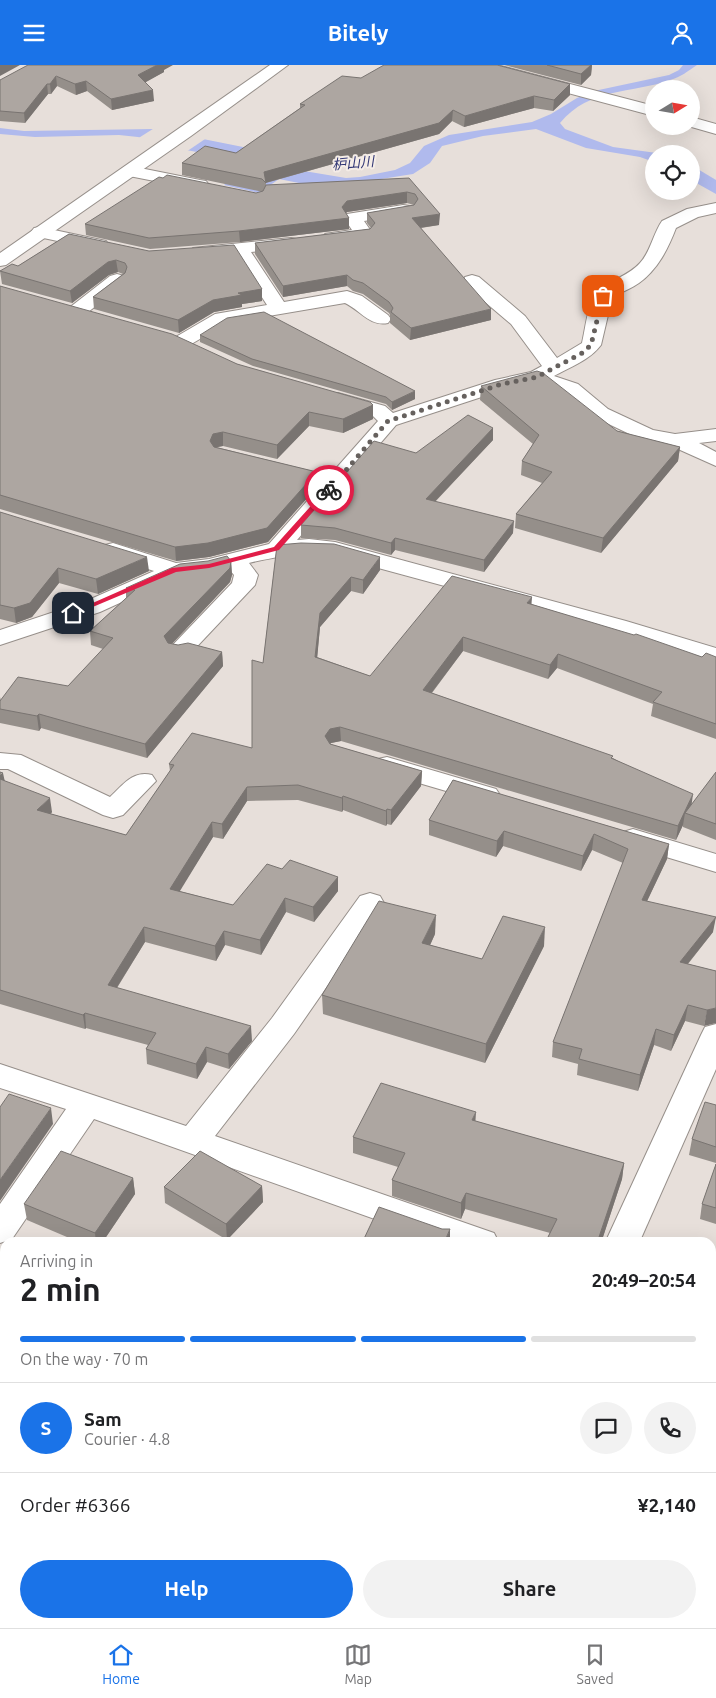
<!DOCTYPE html>
<meta charset="utf-8">
<style>
:root{--surface:#fff;--page:#f2f2f2;--text:#202124;--muted:#757577;--line:#e0e0e0;--accent:#1a73e8}
body{margin:0;font-family:Ubuntu,"Noto Sans JP",sans-serif;background:var(--page);color:var(--text);height:100vh;display:flex;flex-direction:column;font-size:19px;white-space:nowrap}
*{box-sizing:border-box;margin:0}
p{font-size:16px;color:var(--muted)}
.icon{flex:none;width:28px;height:28px;fill:none;stroke:currentColor;stroke-width:2;stroke-linecap:round;stroke-linejoin:round}
.map{position:relative;flex:1;overflow:hidden}
.drawer{position:absolute;left:0px;top:1172px;width:716px;height:391px;display:flex;flex-direction:column;background:var(--surface);border-radius:15px 15px 0 0;box-shadow:0 5px 20px #0002}
.drawer>*{flex:none}
.needle{width:32px;rotate:79deg}
.controls{position:absolute;left:645px;top:15px;display:grid;gap:10px}
.controls a{display:grid;place-items:center;width:55px;height:55px;border-radius:50%;background:var(--surface);box-shadow:0 5px 20px #0002;font-size:25px}
.pin{position:absolute;display:grid;place-items:center;width:42px;height:42px;color:#fff;margin:-21px;border-radius:10px;box-shadow:0 2px 8px #0006}
.courier{position:absolute;display:grid;place-items:center;width:50px;height:50px;margin:-25px;border:4px solid #e11d48;border-radius:50%;background:#fff;color:#222;box-shadow:0 1px 6px #0007}
.summary em{font-style:normal;font-weight:600}
.summary div{display:flex;flex-direction:column-reverse}
.summary{display:flex;align-items:center;justify-content:space-between;height:85px;padding:0 20px}
h1{font-size:32px;font-weight:600;line-height:38px}
.bar{display:grid;grid-template-columns:repeat(4,1fr);gap:8px 5px;align-content:center;height:60px;padding:0 20px}
.bar i{height:6px;border-radius:4px;background:var(--line)}
.bar .on{background:var(--accent)}
.bar p{grid-column:span 4}
.line{display:flex;align-items:center;gap:12px;padding:0 20px;border-top:1px solid var(--line)}
.line div{flex:1}
.round{display:grid;place-items:center;flex:none;width:52px;height:52px;border-radius:26px;background:var(--page)}
.action{display:flex;gap:10px;margin-top:auto;padding:10px 20px}
.action a{flex:1;height:58px;border-radius:30px;background:var(--accent);color:#fff;font-size:20px;font-weight:600;line-height:58px;text-align:center}
.action a+a{background:var(--page);color:var(--text)}
header{display:flex;justify-content:space-between;align-items:center;height:65px;padding:0 20px;background:var(--accent);color:#fff;font-size:22px;font-weight:600}
.menu{display:flex;justify-content:space-around;align-items:center;height:70px;border-top:1px solid var(--line);background:var(--surface);font-size:14px;color:var(--muted)}
.menu a{display:grid;justify-items:center;gap:2px}
.menu .on{color:var(--accent)}
.map>svg:first-child{display:block}
.built{fill:#e3d4ca}
.water{fill:#b0baed}
.pier{fill:#e7dfda}
.lines{fill:none;stroke-linecap:round;stroke-linejoin:round}
.minor-casing{stroke:#968f8a;stroke-width:2}
.tertiary-casing{stroke:#968f8a;stroke-width:2}
.trunk-casing{stroke:#c1c0bf;stroke-width:2}
.minor{fill:#fff;fill-rule:evenodd}
.tertiary{fill:#fff;fill-rule:evenodd}
.trunk{fill:#b6bff4;fill-rule:evenodd}
.wall{fill:#958f8a}
.shaded-wall{fill:#797471}
.building{fill:#ada6a1;stroke:#797471}
.route{fill:#e11d48}
.done{stroke:#66615e;stroke-width:5;stroke-dasharray:0 9}
.labels{text-anchor:middle;dominant-baseline:central;stroke-width:4;stroke-linejoin:round;paint-order:stroke}
.far-water-label{font-size:14px;font-style:italic;fill:#323775;stroke:#f5ede7}
</style>
<header><svg class="icon" aria-label="menu" viewBox="0 0 24 24"><path d="M4 6h16M4 12h16M4 18h16"/></svg>Bitely<svg class="icon" aria-label="person" viewBox="0 0 24 24"><circle cx="12" cy="8" r="4"/><path d="M4 21q1-7 8-7t8 7"/></svg></header>
<div class="map">
<svg width="716" height="1563" viewBox="0 0 716 1563">
<rect width="100%" height="100%" fill="#e7dfda"/>
<path class="built" d="M711,1265L716,1267V1491L711,1507Z"/>
<g class="water">
<path d="M683,0H697C688,6 681,12 670,15C631,29 590,22 560,58L565,64L613,82L664,89H654V97L640,92L586,83L536,64L483,71L442,81L430,98L413,109L324,123L279,114L259,128L224,120L248,101L241,95L186,85L138,72L119,70L35,72L0,69V63L24,66L153,64L253,84L304,106L346,113L360,112L395,105L410,98L424,81L449,70L532,57L551,49L577,33L594,26L669,10L679,5Z"/>
<path d="M691,100L716,115V129L691,115Z"/>
</g>
<path class="pier" d="M156,62L208,72L186,87L137,74Z"/>
<g class="lines">
<g class="minor-casing">
<g id="minor">
<path d="M471,0H497L654,41V51L474,3Z"/>
<path d="M691,52L716,59V69L688,61H691Z"/>
<path d="M130,101L200,115L206,116L209,120L206,124L200,125L124,110L122,106L124,102Z"/>
<path d="M716,138V148L698,152L676,163C668,184 658,204 639,218C631,224 620,227 612,233L601,280C590,295 570,302 554,311L578,319L608,344L653,365L675,369L716,364V376L699,378L716,387V401L669,380L640,374L594,352L564,327L536,318L506,324L396,360L297,475L309,474L335,477L626,556L716,583V598L610,566L334,491C304,487 278,491 249,498L258,510L255,520L188,591L179,593L170,591L167,586L232,518L234,510L228,503L209,508L172,511L168,516L100,547L0,580V565L84,537L154,506L105,490L102,485L105,480L113,478L176,498L209,494L269,479L378,356L371,349L331,338L328,334L331,330L338,328L385,341L393,348L495,315L531,307L542,301L511,259L465,220L463,216L465,212L472,210L479,212L525,251L557,293L582,278C585,266 588,238 595,229C604,217 628,212 640,198C651,186 653,169 662,156L687,144Z"/>
<path d="M403,140L409,141L412,145L409,149L364,156L373,169L370,173L331,178L325,177L322,173L325,169L352,165L344,153L347,149Z"/>
<path d="M40,162L106,176L109,180L106,184L100,185L34,171L31,167L34,163Z"/>
<path d="M291,173L297,174L300,178L297,182L251,187L284,237L347,226L362,231L388,250L391,254L388,258C370,262 360,245 345,238L227,258L188,281L181,283L174,281L171,277L174,273L215,249L267,240L234,189L199,192L193,191L190,187L193,183Z"/>
<path d="M117,209L124,211L126,215L124,219L83,251L76,253L69,251L66,247L69,243L110,211Z"/>
<path d="M0,688L21,690L110,732C123,720 133,705 152,710L156,716L123,750L113,753L103,750L8,704H0Z"/>
<path d="M387,692L496,724L500,730L496,736L487,738L378,706L374,700L378,694Z"/>
<path d="M633,764L716,789V807L623,779L619,773L623,767Z"/>
<path d="M370,828L380,831L384,838L380,845L294,969L215,1071L494,1168L499,1178H442L94,1054L12,1174L0,1178V1139L66,1044L0,1023V999L186,1061L272,953L360,831Z"/>
<path d="M716,959V1004L639,1178H605L701,970L705,962Z"/>
<path d="M711,1230L716,1231V1259H711Z"/>
<path d="M0,1256L5,1258V1288L0,1286Z"/>
<path d="M454,1559H494L493,1563H453Z"/>
</g>
</g>
<g class="tertiary-casing">
<path id="tertiary" d="M270,0H288L191,71L6,200L0,201V188Z"/>
</g>
<g class="trunk-casing">
<g id="trunk">
<path d="M0,1448L5,1450V1486L0,1484Z"/>
<path d="M0,1525L5,1527V1559H63L65,1563H17L16,1560L9,1563H0Z"/>
<path d="M215,1559H264L266,1563H217Z"/>
</g>
</g>
<use href="#minor" class="minor"/>
<use href="#tertiary" class="tertiary"/>
<use href="#trunk" class="trunk"/>
</g>
<g class="wall">
<path d="M504,0H592L591,10L581,20Z"/>
<path d="M164,5V7L145,17L154,36L112,45L87,26L76,30L57,21L51,29H48L25,58L0,56V15Z"/>
<path d="M570,30L553,46L534,43L464,62L452,56L439,69L266,118V122L409,113L439,160L421,163L491,255L410,275L390,258V250L389,248L363,229L353,226L347,221L283,232L255,189V178L370,164L371,163L367,158V148L414,140L407,138L347,147L346,148L349,153V164L240,177L150,184L86,170L85,159L263,127L182,110V98L236,88L300,43V39Z"/>
<path d="M69,169L262,224V236L242,239V242L214,247L179,268L94,244L93,232L123,209L118,207L109,210L72,238L2,219L0,206L18,201Z"/>
<path d="M0,221L237,299L373,340V354L343,368L309,361L277,394L223,381L216,382L317,407V422L268,477L209,492L176,496L0,444Z"/>
<path d="M200,270L415,334L392,345L386,339L253,301L200,277Z"/>
<path d="M481,321L617,366L680,382L678,396L601,488L515,463L516,449L542,418L521,410L522,396L533,379L480,335Z"/>
<path d="M493,363V375L435,437L513,468L484,507L395,485L391,490L335,475L301,473V460L416,388Z"/>
<path d="M0,447L149,506L98,529L59,518L32,552L16,558L0,554Z"/>
<path d="M277,480L380,505L363,529L351,526L320,562L317,592L370,611L531,539L702,592H716V674L651,651L653,639L557,603L548,614L463,586L432,628L613,693L692,739L716,707V775L683,762V760L676,775L341,676L331,678L330,679L422,706L421,721L391,760L387,759L386,761L343,745L342,747L298,735L247,736L223,774L213,772L179,826L233,840L282,804L338,812V826L314,857L286,847L261,890L225,880L216,896L145,877L117,923L252,976L229,1004L207,997L197,1014L147,999L146,984L148,980L86,963L85,964L0,939V707L5,716L52,747L51,749L126,770L170,706L169,699L252,683L263,598Z"/>
<path d="M231,496L232,510L230,517L172,579L222,587L223,601L147,693L41,663L39,666L0,658V632L1,636L68,621L103,584L91,580L90,566L126,533V523Z"/>
<path d="M453,715L669,779L667,794L647,836L713,867L688,899L716,906L704,961L685,956L671,986L654,980L638,1026L577,1010L578,999L552,992L553,977L623,798L592,785L581,806L503,781L496,792L429,770V755Z"/>
<path d="M435,869L430,880L482,894L544,881L485,998L323,949L322,930Z"/>
<path d="M716,1040V1098L689,1090L692,1074Z"/>
<path d="M475,1056L624,1098L622,1114L601,1178H545L550,1168L465,1144L461,1154L392,1131V1115L398,1102L353,1088V1072Z"/>
<path d="M716,1099V1159L700,1154L702,1139Z"/>
<path d="M133,1113L135,1129L102,1178H81L27,1155L24,1139Z"/>
<path d="M262,1121L263,1137L227,1175L165,1138L164,1122Z"/>
<path d="M559,1559H682L680,1563H565L559,1561Z"/>
</g>
<g class="shaded-wall">
<path d="M0,0H20L0,11Z"/>
<path d="M157,0H173L164,5V7L139,21L138,10Z"/>
<path d="M591,0H592L591,10L581,20V9Z"/>
<path d="M56,11L57,21L51,29L50,19Z"/>
<path d="M86,16L87,26L76,30L75,19Z"/>
<path d="M47,19L48,29L25,58L24,48Z"/>
<path d="M570,19V30L553,46L554,35Z"/>
<path d="M153,25L154,36L112,45L111,34Z"/>
<path d="M534,31V43L464,62L465,51Z"/>
<path d="M453,45L452,56L439,69L265,118L264,107Z"/>
<path d="M407,127V138L347,147L342,153V142L347,136Z"/>
<path d="M440,149L439,160L412,164V153Z"/>
<path d="M349,153V164L240,177L239,166Z"/>
<path d="M116,195L118,207L109,210L72,238L70,226L108,197Z"/>
<path d="M347,210V221L283,232V221Z"/>
<path d="M262,224V236L242,239V242L214,247L179,268L178,255L213,235L238,228Z"/>
<path d="M491,244V255L410,275L411,263Z"/>
<path d="M415,326V334L392,345V337Z"/>
<path d="M373,340V354L343,368V354Z"/>
<path d="M309,347V361L277,394V380Z"/>
<path d="M493,363V375L425,447L426,434Z"/>
<path d="M223,367V381L213,383L210,376L213,369Z"/>
<path d="M680,382L678,396L601,488L603,473Z"/>
<path d="M317,407V422L268,477L209,492L176,496L175,482Z"/>
<path d="M514,456L513,468L484,507V495Z"/>
<path d="M395,473V485L391,490V478Z"/>
<path d="M147,492L149,506L98,529L96,514Z"/>
<path d="M380,492V505L363,529V515Z"/>
<path d="M231,496L232,510L230,517L165,586L164,571Z"/>
<path d="M58,503L59,518L32,552L16,558L14,543Z"/>
<path d="M351,512V526L320,562L316,606L315,592L320,548Z"/>
<path d="M532,532L531,546L527,538Z"/>
<path d="M463,572V586L423,639V625Z"/>
<path d="M222,587L223,601L147,693L145,679Z"/>
<path d="M558,589L557,603L548,614L550,600Z"/>
<path d="M39,649L41,663L39,666L37,651Z"/>
<path d="M340,662L341,676L331,678L325,685V671L330,664Z"/>
<path d="M422,706L421,721L391,760V745Z"/>
<path d="M3,708L6,722L0,725V711Z"/>
<path d="M247,722V736L223,774L222,759Z"/>
<path d="M693,729L691,744L685,748L683,760L676,775L678,761Z"/>
<path d="M343,731V745L342,747V733Z"/>
<path d="M50,733L52,747L39,760L37,745Z"/>
<path d="M387,744V759L386,761V746Z"/>
<path d="M212,757L213,772L172,839L170,824Z"/>
<path d="M504,766L503,781L496,792L497,776Z"/>
<path d="M594,769L592,785L581,806L583,791Z"/>
<path d="M669,779L667,794L640,851L642,835Z"/>
<path d="M338,812V826L314,857L313,842Z"/>
<path d="M285,833L286,847L261,890L260,875Z"/>
<path d="M436,850L435,869L422,898V878Z"/>
<path d="M716,852L713,867L677,912L680,897Z"/>
<path d="M144,862L145,877L109,935L108,920Z"/>
<path d="M545,862L544,881L485,998L486,979Z"/>
<path d="M224,866L225,880L216,896L215,881Z"/>
<path d="M688,940L685,956L671,986L674,970Z"/>
<path d="M716,943V958L704,961L707,945Z"/>
<path d="M85,948L86,963L85,964L83,950Z"/>
<path d="M251,961L252,976L229,1004L228,989Z"/>
<path d="M656,964L654,980L638,1026L640,1010Z"/>
<path d="M206,982L207,997L197,1014L196,999Z"/>
<path d="M51,1043L53,1059L0,1136V1115Z"/>
<path d="M476,1047L475,1063L472,1055Z"/>
<path d="M624,1098L622,1114L601,1178H597Z"/>
<path d="M133,1113L135,1129L102,1178H96L95,1168Z"/>
<path d="M262,1121L263,1137L227,1175L226,1159Z"/>
<path d="M466,1128L465,1144L461,1154V1138Z"/>
<path d="M450,1164V1178H444Z"/>
<path d="M5,1303V1323L0,1330V1310Z"/>
<path d="M716,1433V1441L711,1457V1449Z"/>
<path d="M679,1559H682L680,1563H678Z"/>
</g>
<g class="building">
<path d="M28,0H157L138,10L153,25L111,34L86,16L75,19L56,11L50,19H47L24,48L0,46V15Z"/>
<path d="M384,0H497L570,19L554,35L534,31L465,51L453,45L439,58L264,107L266,118L262,114L182,98L205,81L236,88L305,40L300,39L342,11L361,13Z"/>
<path d="M547,0H591L581,9Z"/>
<path d="M167,110L256,128L263,126L266,120L409,113L440,149L412,153L491,244L411,263L391,247L393,243L389,237L363,218L353,215L347,210L283,221L255,178L370,164L375,158L367,148L414,140L418,134L415,129L407,127L347,136L342,142L349,153L239,166L149,173L85,159L159,112L163,113Z"/>
<path d="M69,169L149,186L234,180L262,224L238,228L242,230L213,235L178,255L93,232L125,208L127,202L125,198L116,195L108,197L70,226L0,206L12,199L18,201Z"/>
<path d="M0,221L172,269L237,299L370,337L373,340L343,354L309,347L277,380L223,367L213,369L210,376L214,382L317,407L267,463L208,478L175,482L0,430Z"/>
<path d="M264,247L415,326L392,337L386,332L252,294L200,270L227,253Z"/>
<path d="M537,306L543,308L617,366L680,382L603,473L516,449L552,407L522,396L539,370L481,321Z"/>
<path d="M468,350L493,363L426,434L514,456L484,495L395,473L391,478L335,463L301,460L374,376L416,388Z"/>
<path d="M0,447L147,492L96,514L58,503L30,538L14,543L0,540Z"/>
<path d="M301,478L334,479L380,492L363,515L351,512L320,548L315,592L370,611L452,511L532,532L527,538L634,570L636,569L702,592L706,588L716,592V659L653,637L662,627L558,589L550,600L463,572L423,625L613,691L611,693L693,729L678,761L340,662L330,664L325,671L330,679L422,706L391,745L387,744L386,746L343,731L342,733L298,720L247,722L222,759L212,757L170,824L233,840L267,799L282,804L290,795L338,812L313,842L285,833L260,875L224,866L215,881L144,862L108,920L251,961L228,989L206,982L196,999L146,984L156,968L85,948L83,950L0,925V714L50,733L37,745L126,770L174,700L169,699L192,668L252,683V595L263,598L277,480Z"/>
<path d="M227,491L231,496L230,503L164,571L168,578L178,580L188,578L222,587L145,679L39,649L37,651L0,644V636L18,612L68,621L113,573L90,566L135,525L126,523L180,499L208,496Z"/>
<path d="M0,707L3,708L0,711Z"/>
<path d="M716,707V759L685,748Z"/>
<path d="M453,715L669,779L642,835L716,852L680,897L716,906V943L707,945L688,940L674,970L656,964L640,1010L579,994L582,984L553,977L628,784L594,769L583,791L504,766L497,776L429,755Z"/>
<path d="M379,836L436,850L422,878L482,894L503,851L545,862L486,979L322,930Z"/>
<path d="M381,1018L476,1047L472,1055L624,1098L597,1178H545L557,1154L466,1128L461,1138L392,1115L405,1088L353,1072Z"/>
<path d="M9,1029L51,1043L0,1115V1042Z"/>
<path d="M705,1037L716,1040V1082L692,1074Z"/>
<path d="M61,1086L133,1113L95,1168L24,1139Z"/>
<path d="M200,1086L262,1121L226,1159L164,1122Z"/>
<path d="M716,1099V1143L702,1139Z"/>
<path d="M379,1142L442,1164H450L444,1178H362Z"/>
<path d="M4,1270L5,1271V1303L0,1310V1273L3,1274Z"/>
<path d="M711,1342L716,1343V1433L711,1449Z"/>
<path d="M637,1559H679L678,1563H648Z"/>
</g>
<path class="route" d="M327,423L332,425L279,485L209,503L176,507L76,549L70,548L172,503L209,499L274,482Z"/>
<g class="lines">
<path class="done" d="M329,425L388,356L502,319L537,312L582,288L591,280L603,231"/>
</g>
<g class="labels">
<g class="far-water-label">
<text transform="translate(353 98) rotate(-5)">枦山川</text>
</g>
</g>
</svg>
<div class="controls">
<a><svg class="needle" viewBox="-14 -14 28 28"><path d="M0-13l5 13h-10z" fill="#e53935"/><path d="M0 13l5-13h-10z" fill="#757577"/></svg></a>
<a><svg class="icon" aria-label="locate" viewBox="0 0 24 24"><circle cx="12" cy="12" r="6"/><path d="M12 2v4M12 18v4M2 12h4M18 12h4"/></svg></a>
</div>
<div class="pin" style="left:603px;top:231px;background:#ea580c"><svg class="icon" aria-label="bag" viewBox="0 0 24 24"><path d="M5 8h14l-1 12H6zM9 8a3 3 0 0 1 6 0"/></svg></div>
<div class="pin" style="left:73px;top:548px;background:#1f2937"><svg class="icon" aria-label="home" viewBox="0 0 24 24"><path d="M3 11l9-7 9 7M6 9v11h12V9"/></svg></div>
<div class="courier" style="left:329px;top:425px"><svg class="icon" aria-label="bike" viewBox="0 0 24 24"><circle cx="6" cy="16" r="4"/><circle cx="18" cy="16" r="4"/><path d="M6 16l4-8h5l3 8M10 8l3 8H6M13 5h3"/></svg></div>
<section class="drawer">
<div class="summary"><div><h1>2 min</h1><p>Arriving in</p></div><em>20:49–20:54</em></div>
<div class="bar"><i class="on"></i><i class="on"></i><i class="on"></i><i></i><p>On the way · 70 m</p></div>
<div class="line" style="height:90px"><b class="round" style="background:var(--accent);color:#fff">S</b><div><b>Sam</b><p>Courier · 4.8</p></div><a class="round"><svg class="icon" aria-label="chat" viewBox="0 0 24 24"><path d="M4 5h16v11H9l-5 4z"/></svg></a><a class="round"><svg class="icon" aria-label="phone" viewBox="0 0 24 24"><path d="M5 4h4l2 5-3 2q2 4 5 5l2-3 5 2v4C11 20 4 13 5 4z"/></svg></a></div>
<div class="line" style="height:65px"><div>Order #6366</div><b>¥2,140</b></div>
<div class="action"><a>Help</a><a>Share</a></div>
</section>
</div>
<nav class="menu">
<a class="on"><svg class="icon" aria-label="home" viewBox="0 0 24 24"><path d="M3 11l9-7 9 7M6 9v11h12V9"/></svg>Home</a>
<a><svg class="icon" aria-label="map" viewBox="0 0 24 24"><path d="M3 6l6-2 6 2 6-2v14l-6 2-6-2-6 2zM9 4v14M15 6v14"/></svg>Map</a>
<a><svg class="icon" aria-label="saved" viewBox="0 0 24 24"><path d="M7 4h10v16l-5-4-5 4z"/></svg>Saved</a>
</nav>
